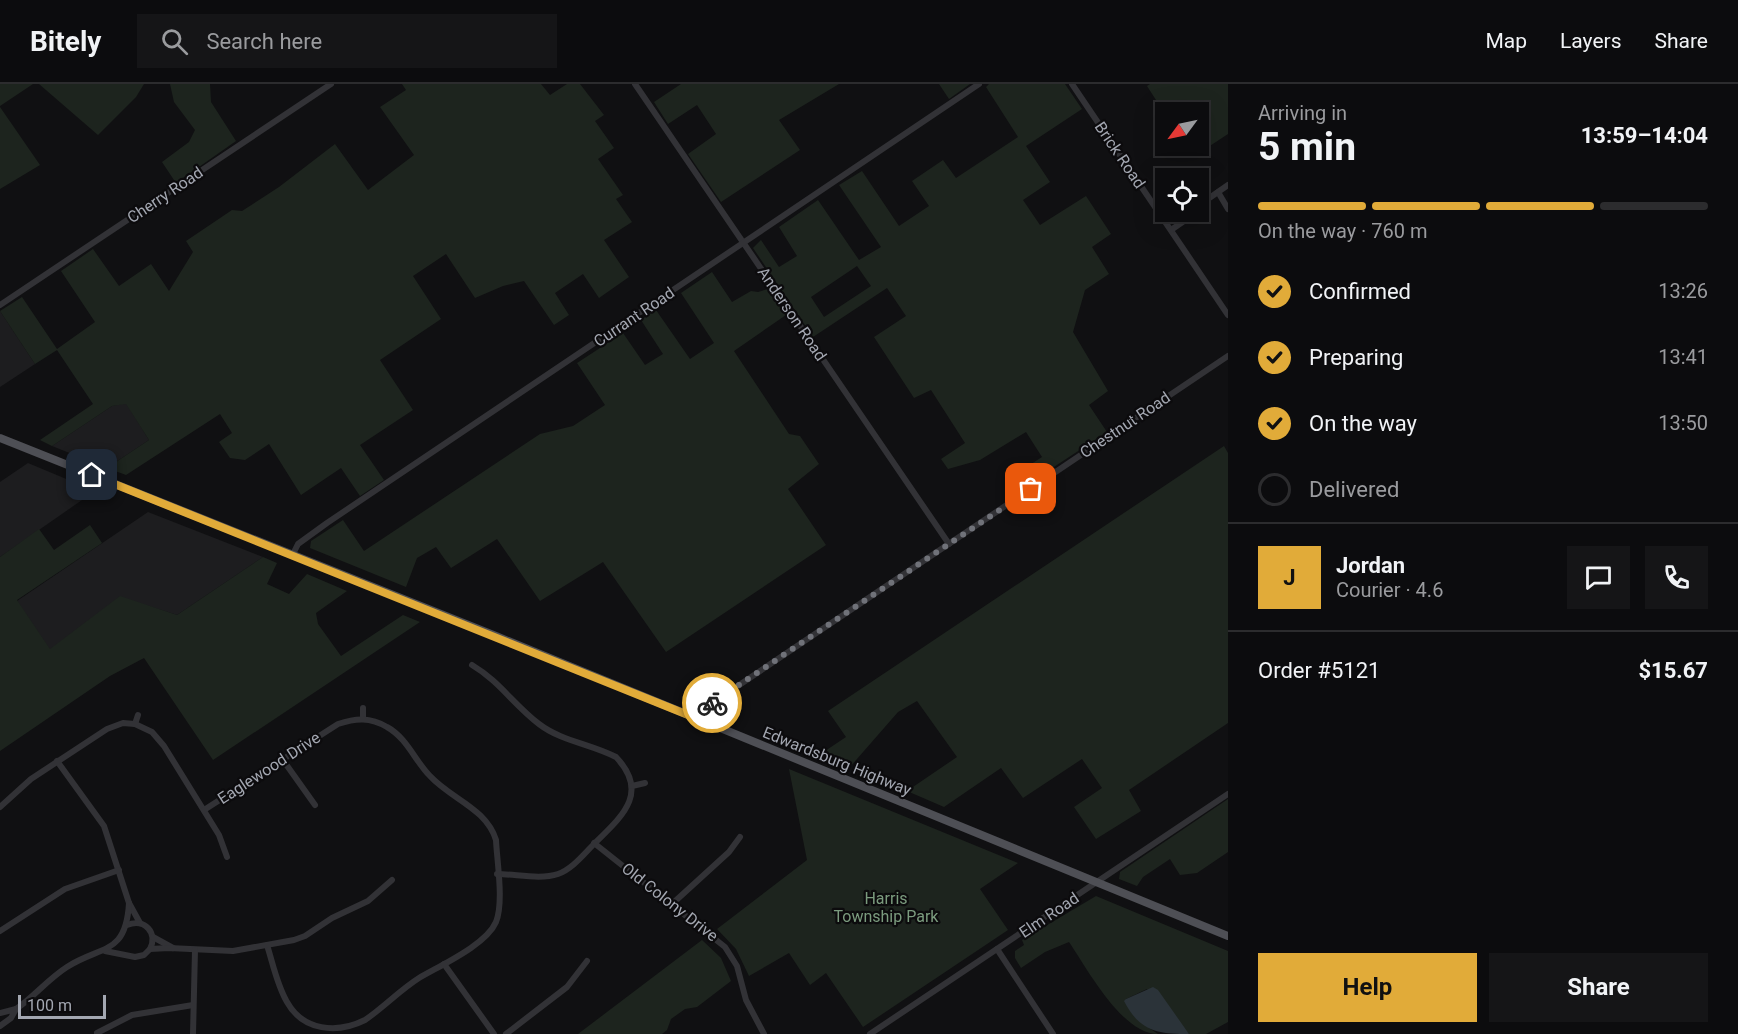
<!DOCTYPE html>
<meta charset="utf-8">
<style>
:root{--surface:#0c0c0e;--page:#151517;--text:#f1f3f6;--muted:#9a9b9e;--line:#2c2c2e;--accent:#e1ab39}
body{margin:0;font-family:Roboto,sans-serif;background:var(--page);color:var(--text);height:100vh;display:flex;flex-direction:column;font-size:22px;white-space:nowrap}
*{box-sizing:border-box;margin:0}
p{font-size:20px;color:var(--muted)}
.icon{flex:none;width:33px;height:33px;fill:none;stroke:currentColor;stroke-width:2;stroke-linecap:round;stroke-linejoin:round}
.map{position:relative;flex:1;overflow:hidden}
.drawer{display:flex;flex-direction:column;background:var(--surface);width:510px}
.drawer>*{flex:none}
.needle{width:39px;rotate:237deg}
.tools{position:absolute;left:1155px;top:18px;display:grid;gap:12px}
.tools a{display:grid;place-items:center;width:54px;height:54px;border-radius:0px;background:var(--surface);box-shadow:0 6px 24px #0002,0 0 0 2px var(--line);font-size:30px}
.scale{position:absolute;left:18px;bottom:15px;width:88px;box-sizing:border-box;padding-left:6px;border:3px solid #a3a7b1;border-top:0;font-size:16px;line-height:21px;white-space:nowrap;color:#a3a7b1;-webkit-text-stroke:4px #0c0b0d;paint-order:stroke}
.pin{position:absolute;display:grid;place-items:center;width:51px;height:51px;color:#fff;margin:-26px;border-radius:12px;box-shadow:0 3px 9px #0006}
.courier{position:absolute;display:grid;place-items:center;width:60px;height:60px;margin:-30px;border:4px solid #e1ab39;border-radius:50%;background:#fff;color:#222;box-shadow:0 2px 8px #0007}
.overview em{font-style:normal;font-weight:700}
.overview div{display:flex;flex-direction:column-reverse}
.overview{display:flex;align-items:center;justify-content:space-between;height:102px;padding:0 30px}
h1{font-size:39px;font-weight:700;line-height:45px}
.bar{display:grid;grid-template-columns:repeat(4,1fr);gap:9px 6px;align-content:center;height:72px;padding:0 30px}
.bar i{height:8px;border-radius:4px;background:var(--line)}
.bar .current{background:var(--accent)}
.bar p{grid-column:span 4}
.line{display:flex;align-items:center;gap:15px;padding:0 30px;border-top:2px solid var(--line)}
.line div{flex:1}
.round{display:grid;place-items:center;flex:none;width:63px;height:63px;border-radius:0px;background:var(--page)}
ol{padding:0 30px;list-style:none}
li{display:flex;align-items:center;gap:18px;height:66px}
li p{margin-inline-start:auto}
li .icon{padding:6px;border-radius:50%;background:var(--accent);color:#111;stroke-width:4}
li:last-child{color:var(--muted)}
li i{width:33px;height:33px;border:3px solid var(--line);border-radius:50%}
.button{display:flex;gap:12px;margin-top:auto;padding:12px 30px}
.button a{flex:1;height:69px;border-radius:0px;background:var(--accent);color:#111;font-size:24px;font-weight:700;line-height:69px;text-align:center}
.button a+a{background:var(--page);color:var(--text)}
header{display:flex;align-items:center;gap:36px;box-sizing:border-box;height:84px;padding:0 30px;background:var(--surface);border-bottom:2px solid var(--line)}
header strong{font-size:28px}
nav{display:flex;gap:33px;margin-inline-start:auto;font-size:21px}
.search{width:420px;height:54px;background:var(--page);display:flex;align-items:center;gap:15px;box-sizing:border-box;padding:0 21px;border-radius:0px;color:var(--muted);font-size:22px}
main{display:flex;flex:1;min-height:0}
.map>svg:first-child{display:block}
.built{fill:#1d1d1f}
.green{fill:#1d241e;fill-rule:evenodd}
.water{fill:#2b3339}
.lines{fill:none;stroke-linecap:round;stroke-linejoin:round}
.minor{stroke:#323236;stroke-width:6}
.major{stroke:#4e4f55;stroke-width:8}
.done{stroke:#707279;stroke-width:6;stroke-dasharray:0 10.8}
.route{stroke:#e1ab39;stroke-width:8}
.labels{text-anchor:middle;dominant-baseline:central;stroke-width:4.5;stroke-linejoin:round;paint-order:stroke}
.street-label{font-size:16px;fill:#a3a7b1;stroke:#0c0b0d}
.park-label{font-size:16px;fill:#7b9b7e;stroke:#0c0b0d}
</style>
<header>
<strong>Bitely</strong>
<div class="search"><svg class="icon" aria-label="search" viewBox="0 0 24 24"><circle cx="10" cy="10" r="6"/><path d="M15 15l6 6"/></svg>Search here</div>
<nav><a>Map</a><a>Layers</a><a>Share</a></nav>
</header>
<main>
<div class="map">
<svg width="1228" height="950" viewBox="0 0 1228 950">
<rect width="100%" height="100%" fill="#101012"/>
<g class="built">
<path d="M0,227L35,280L0,303Z"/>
<path d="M126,319L149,356L107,384L52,362L112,322Z"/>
<path d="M28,379L95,407L0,473V398Z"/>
<path d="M148,428L263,473L177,531L120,513L50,566L17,517Z"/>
</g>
<g class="green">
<path d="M0,0H33L0,22Z"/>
<path d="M39,0H144L136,13L98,51Z"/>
<path d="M170,0H210L211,18L236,57L176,99L162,78L189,58L195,46L174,18Z"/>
<path d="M402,0H541L550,11L567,0H580L604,31L595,37L614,64L598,75L623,111L616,115L632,138L604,156L629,193L599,214L583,190L555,209L569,231L554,241L524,197L503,202L475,214L446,170L413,192L441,235L380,276L413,326L360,361L384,396L360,412L341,384L301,411L269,360L245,376L230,374L219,358L232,349L220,330L126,391L107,384L149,356L126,320L112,322L52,362L40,356L93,320L57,266L35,280L0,227L22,213L57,265L95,238L61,187L93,165L119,202L151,180L169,207L193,168L186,157L232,126L242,127L279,103L335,60L368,106L414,71L380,23L406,6Z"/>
<path d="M681,0H839L779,36L800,66L721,118L688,70L716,50L697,21L668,40L654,18Z"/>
<path d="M939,0H970L949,15Z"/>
<path d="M989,0H1065L1082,25L1026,62L1050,98L1023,116L1040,141L1086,112L1111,150L1092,163L1109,190L1085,206L1073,248L1108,307L1089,321L1107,348L1028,400L1019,388L1042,373L1026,348L980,376L948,385L941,375L965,359L931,306L914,314L874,253L906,232L887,204L813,253L753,164L761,156L779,183L797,172L779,143L818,116L859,176L881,163L839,101L862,87L899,142L929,122L912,97L943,76L956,94L1018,53L986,3ZM857,182L871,202L824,233L811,213Z"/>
<path d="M1150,0H1228V50L1193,73L1186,62H1198V28L1165,30L1147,2Z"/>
<path d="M0,23L40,81L0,105Z"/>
<path d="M712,188L732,218L751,207L758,208L768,205L786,231L734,267L789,350L800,352L819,380L788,405L826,461L666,568L603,478L540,517L497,455L451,484L436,463L417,474L406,503L310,464L311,457L343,436L364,467L540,350L573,342L605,321L577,279L623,249L645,281L663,270L641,236L656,226L690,275L714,259L681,209Z"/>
<path d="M1224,362L1228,369V639L1129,706L1141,727L1096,755L1074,723L1102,704L1082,675L1023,714L1001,684L944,723L907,707L957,673L917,617L898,628L850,683L819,671L846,653L828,627Z"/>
<path d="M90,441L102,459L17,516L50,565L120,512L177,531L263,473L277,479L267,500L289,510L307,490L347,507L316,529L318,540L341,572L403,531L420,538L213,676L144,574L110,592L0,667V473L39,445L54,466Z"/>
<path d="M789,685L1018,779L980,805L1008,846L863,943L826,889L810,901L789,869L749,892L736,865L717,845L807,776Z"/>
<path d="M1228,715V768L1197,789L1180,791L1170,775L1143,793L1137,802L1119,795L1120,788Z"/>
<path d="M1096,812L1228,867V938L1206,950H1189L1147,905L1126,915L1149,944L1158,950C1122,950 1088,886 1069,858L1045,868L1021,884L1015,874V867L1024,861L1022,856Z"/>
<path d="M702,856L721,874L731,897L697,923L685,925L671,935L667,946L662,950H578Z"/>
</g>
<path class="water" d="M1153,903L1158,906L1189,950C1158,950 1140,948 1124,917L1126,915Z"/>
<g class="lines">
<g class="minor">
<path d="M635,0L949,460"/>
<path d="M1072,0L1228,231"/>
<path d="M1218,108L1228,125"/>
<path d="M1198,125L1205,117L1228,101"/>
<path d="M1164,136L1176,128"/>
<path d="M1171,146L1197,128"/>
<path d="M0,221L331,0"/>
<path d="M293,470L298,460L327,439L979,0"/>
<path d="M472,581C499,597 514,621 539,640C561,657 591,660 616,673C651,710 620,734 593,761C583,771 572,785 558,790C540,796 516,790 497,790"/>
<path d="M363,634V624"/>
<path d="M698,635L711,620L1228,272"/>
<path d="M135,640L138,631"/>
<path d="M283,676L315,721"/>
<path d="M57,677L104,742L129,819L140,839"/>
<path d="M632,702L645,699"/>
<path d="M0,723L31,695L107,645L123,639L135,640L152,648L164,662L219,751L227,773"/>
<path d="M204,726L338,640C356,634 370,633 387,643C407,654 415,677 430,692C451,715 486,724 496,756C497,778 504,818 496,838C486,861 441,881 419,894C400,906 384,923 365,936C337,950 303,947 287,918C277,901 273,880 267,861"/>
<path d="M594,759L725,863L737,882L746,916L764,950"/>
<path d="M672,820L729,768L740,753"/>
<path d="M127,841C145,834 158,849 150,865"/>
<path d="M0,847L65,805L119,786"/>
<path d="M153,853L173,864"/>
<path d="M997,865L1053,950"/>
<path d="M105,867L135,873L144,871L150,865L169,864L233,867L294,856L305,852L332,834L368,817L392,796"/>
<path d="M444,880L494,950"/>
<path d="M16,925C34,913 48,895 67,883C101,861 126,872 129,819"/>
<path d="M0,929L16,925L11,934L0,942"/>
<path d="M97,949L132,931L193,921"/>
<path d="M193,950L195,866"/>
<path d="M506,950L567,903L587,877"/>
<path d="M870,950L1228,710"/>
</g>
<path class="major" d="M0,354L496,552L1228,852"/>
</g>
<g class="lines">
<path class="done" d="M712,619L1031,405"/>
<path class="route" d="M92,391L698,635L712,619"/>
</g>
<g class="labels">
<g class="street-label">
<text transform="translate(1120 71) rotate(56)">Brick Road</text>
<text transform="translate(165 111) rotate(-34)">Cherry Road</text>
<text transform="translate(792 230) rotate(56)">Anderson Road</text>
<text transform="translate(634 233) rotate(-34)">Currant Road</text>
<text transform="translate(1125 341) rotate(-34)">Chestnut Road</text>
<text transform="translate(837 677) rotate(22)">Edwardsburg Highway</text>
<text transform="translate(269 684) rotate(-33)">Eaglewood Drive</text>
<text transform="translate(670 818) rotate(38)">Old Colony Drive</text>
<text transform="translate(1049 831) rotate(-34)">Elm Road</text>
</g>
<g class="park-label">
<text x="886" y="814">Harris<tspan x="886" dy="18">Township Park</tspan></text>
</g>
</g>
</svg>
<div class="tools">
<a><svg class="needle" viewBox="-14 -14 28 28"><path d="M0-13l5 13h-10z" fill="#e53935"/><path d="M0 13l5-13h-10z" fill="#9a9b9e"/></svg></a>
<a><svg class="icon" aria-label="locate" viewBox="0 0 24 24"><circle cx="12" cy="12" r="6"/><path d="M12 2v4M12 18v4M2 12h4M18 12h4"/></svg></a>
</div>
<div class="scale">100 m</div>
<div class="pin" style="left:1031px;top:405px;background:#ea580c"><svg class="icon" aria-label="bag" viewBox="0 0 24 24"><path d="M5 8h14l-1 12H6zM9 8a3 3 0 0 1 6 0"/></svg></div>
<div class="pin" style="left:92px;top:391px;background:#1f2937"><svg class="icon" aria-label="home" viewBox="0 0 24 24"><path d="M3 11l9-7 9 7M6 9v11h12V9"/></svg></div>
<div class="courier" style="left:712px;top:619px"><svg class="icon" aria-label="bike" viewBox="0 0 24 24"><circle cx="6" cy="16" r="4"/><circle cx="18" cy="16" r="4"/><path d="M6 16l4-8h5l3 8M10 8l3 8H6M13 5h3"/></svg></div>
</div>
<section class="drawer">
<div class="overview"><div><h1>5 min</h1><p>Arriving in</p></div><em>13:59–14:04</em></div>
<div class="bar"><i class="current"></i><i class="current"></i><i class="current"></i><i></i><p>On the way · 760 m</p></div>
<ol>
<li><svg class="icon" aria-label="check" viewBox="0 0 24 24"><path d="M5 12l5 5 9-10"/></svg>Confirmed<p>13:26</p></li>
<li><svg class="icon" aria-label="check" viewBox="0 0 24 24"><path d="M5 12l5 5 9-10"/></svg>Preparing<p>13:41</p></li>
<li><svg class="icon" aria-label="check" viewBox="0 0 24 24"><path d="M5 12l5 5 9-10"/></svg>On the way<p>13:50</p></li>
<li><i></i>Delivered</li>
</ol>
<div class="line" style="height:108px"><b class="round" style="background:var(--accent);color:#111">J</b><div><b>Jordan</b><p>Courier · 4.6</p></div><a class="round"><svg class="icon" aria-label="chat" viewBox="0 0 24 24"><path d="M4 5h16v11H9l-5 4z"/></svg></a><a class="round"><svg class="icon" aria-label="phone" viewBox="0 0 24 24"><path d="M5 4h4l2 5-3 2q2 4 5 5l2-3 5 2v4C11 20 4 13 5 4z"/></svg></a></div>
<div class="line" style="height:78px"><div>Order #5121</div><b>$15.67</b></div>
<div class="button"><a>Help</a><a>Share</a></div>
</section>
</main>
